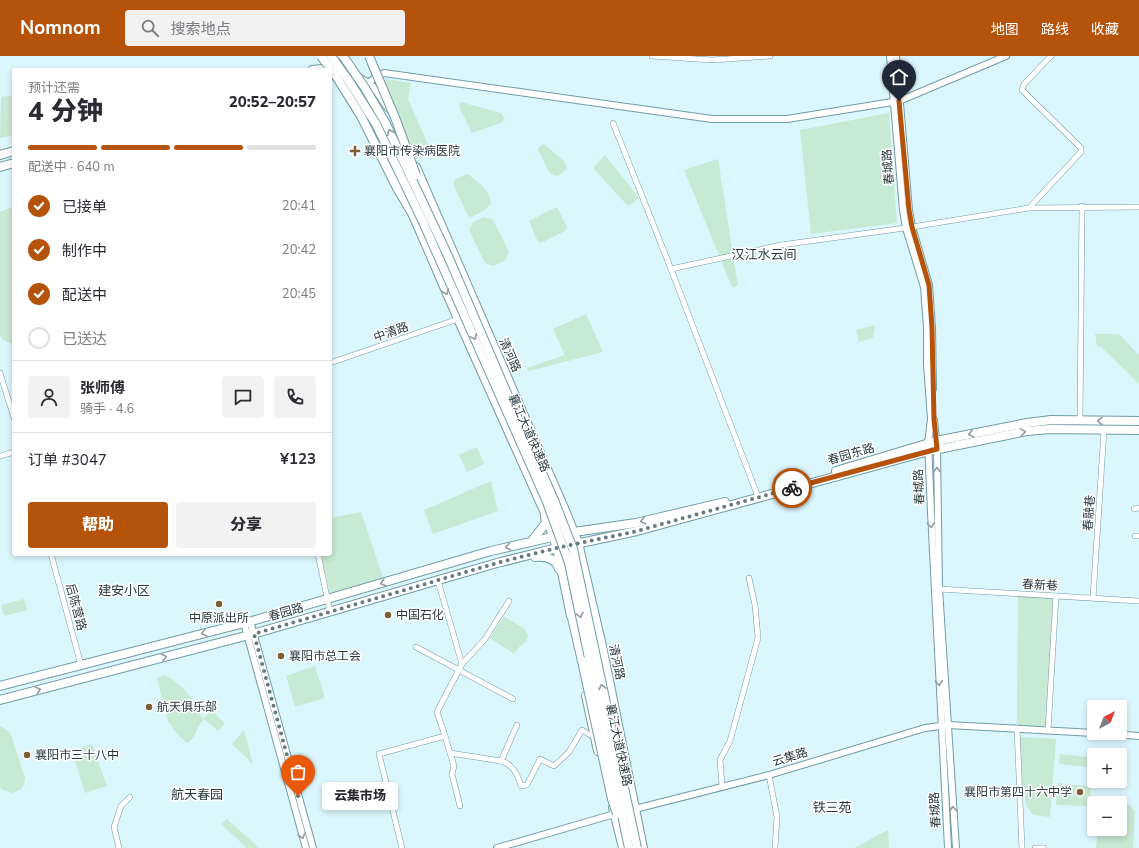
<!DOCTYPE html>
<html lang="zh">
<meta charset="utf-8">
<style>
:root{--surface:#fff;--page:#f2f2f3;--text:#2b2b33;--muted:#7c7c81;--line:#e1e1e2;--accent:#b45309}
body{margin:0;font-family:"Nunito Sans","Noto Sans SC",sans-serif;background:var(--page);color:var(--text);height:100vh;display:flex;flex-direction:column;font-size:15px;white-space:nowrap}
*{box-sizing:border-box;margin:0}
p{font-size:13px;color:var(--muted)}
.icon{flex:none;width:22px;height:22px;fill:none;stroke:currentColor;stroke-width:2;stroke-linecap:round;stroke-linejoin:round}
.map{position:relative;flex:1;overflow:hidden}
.details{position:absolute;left:12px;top:12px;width:320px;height:488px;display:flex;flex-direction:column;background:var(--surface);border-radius:4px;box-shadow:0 2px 6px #0003}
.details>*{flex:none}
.needle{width:26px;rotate:42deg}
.fabs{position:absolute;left:1087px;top:644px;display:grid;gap:8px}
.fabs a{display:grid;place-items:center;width:40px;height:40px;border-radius:4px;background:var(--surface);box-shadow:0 2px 6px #0003;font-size:20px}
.pin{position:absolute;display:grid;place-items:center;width:34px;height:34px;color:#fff;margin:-41px -17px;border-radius:50% 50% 50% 0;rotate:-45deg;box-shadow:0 0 4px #0007}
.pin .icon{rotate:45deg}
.courier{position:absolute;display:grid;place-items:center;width:40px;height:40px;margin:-20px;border:3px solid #b45309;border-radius:50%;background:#fff;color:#222;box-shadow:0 1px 5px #0007}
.bubble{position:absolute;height:28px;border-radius:4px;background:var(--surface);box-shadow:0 2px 6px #0003;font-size:13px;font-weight:800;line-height:28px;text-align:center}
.overview em{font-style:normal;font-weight:800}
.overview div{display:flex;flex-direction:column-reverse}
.overview{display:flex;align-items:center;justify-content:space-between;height:68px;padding:0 16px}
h1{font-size:26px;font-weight:800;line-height:30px}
.bar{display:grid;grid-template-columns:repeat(4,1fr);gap:6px 4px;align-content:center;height:48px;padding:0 16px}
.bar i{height:5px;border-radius:3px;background:var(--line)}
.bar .selected{background:var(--accent)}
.bar p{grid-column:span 4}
.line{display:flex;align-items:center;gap:10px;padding:0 16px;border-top:1px solid var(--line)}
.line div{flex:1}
.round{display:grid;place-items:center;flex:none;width:42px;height:42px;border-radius:4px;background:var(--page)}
ol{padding:0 16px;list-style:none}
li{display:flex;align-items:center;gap:12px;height:44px}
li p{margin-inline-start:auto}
li .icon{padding:4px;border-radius:50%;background:var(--accent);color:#fff;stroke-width:4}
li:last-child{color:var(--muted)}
li i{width:22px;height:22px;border:2px solid var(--line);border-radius:50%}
.button{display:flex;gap:8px;margin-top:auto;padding:8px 16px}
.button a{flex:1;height:46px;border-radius:4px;background:var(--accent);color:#fff;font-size:16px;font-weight:800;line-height:46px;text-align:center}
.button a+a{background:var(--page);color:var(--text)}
header{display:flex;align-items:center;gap:24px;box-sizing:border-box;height:56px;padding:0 20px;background:var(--accent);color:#fff}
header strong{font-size:19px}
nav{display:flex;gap:22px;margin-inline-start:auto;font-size:14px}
.search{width:280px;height:36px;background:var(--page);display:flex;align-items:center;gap:10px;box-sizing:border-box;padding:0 14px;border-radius:4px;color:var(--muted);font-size:15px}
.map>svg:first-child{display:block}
.green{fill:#c8e9d4}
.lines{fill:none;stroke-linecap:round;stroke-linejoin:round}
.minor-casing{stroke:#709ca6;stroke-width:6}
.tertiary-casing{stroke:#709ca6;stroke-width:8}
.primary-casing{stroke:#709ca6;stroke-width:10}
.trunk-casing{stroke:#709ca6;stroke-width:10}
.minor{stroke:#fff;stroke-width:5}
.tertiary{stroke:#fff;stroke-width:6}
.primary{stroke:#fff;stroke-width:8}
.trunk{stroke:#fff;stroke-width:8}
.trunk-bridge-casing{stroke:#709ca6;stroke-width:10;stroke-linecap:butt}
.trunk-bridge{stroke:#fff;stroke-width:8}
.oneway{stroke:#949c9e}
.done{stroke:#677c81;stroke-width:4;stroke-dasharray:0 7.2}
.route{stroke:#b45309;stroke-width:5}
.poi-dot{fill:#7d5f33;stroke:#fff;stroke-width:1.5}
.labels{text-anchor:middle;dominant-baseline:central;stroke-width:3;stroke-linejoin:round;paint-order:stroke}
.poi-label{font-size:12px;fill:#283a3e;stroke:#fff;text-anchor:start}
.street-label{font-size:12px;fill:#283a3e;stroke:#fff}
.neighbourhood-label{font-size:13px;fill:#283a3e;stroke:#fff}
</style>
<header>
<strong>Nomnom</strong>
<div class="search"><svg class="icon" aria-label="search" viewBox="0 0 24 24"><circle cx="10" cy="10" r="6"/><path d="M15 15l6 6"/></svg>搜索地点</div>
<nav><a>地图</a><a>路线</a><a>收藏</a></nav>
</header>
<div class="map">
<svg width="1139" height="792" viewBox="0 0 1139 792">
<rect width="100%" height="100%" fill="#dbf7fd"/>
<g class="green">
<path d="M386,23L411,27L408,43L429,91C429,99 423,100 416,103L381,26Z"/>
<path d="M14,39V79L0,82L1,41Z"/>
<path d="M461,46L501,57L504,62L503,66L472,77L459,50Z"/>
<path d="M889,57L897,167L811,178L800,74Z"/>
<path d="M544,88L564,105L567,113L558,120L550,118L538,94L539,91Z"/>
<path d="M605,99L639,142L628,150L593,112Z"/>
<path d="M718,103L738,230L732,231L684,114Z"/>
<path d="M468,118C478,127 490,133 491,148L483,155L472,161L468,160L454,130V124L460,121Z"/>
<path d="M14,150V289L3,284L0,279V156Z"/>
<path d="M557,151L567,171L565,175L541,187L538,186L529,165Z"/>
<path d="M484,161L493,164L509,196L505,205L493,210L485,207L469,174L473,166Z"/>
<path d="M586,258L603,296L529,315L527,312L565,299L553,273Z"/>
<path d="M875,269L873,282L859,286L856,274Z"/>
<path d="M1095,278H1119L1139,299V328L1102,292L1097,290Z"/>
<path d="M477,391L484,408L467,416L459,399Z"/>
<path d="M491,425L498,455L433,478L424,454Z"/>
<path d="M361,456L384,525L330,537L320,498H330V462Z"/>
<path d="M1018,537L1056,540L1048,674L1017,672Z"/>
<path d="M24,543L27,554L4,560L1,549Z"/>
<path d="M504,561L524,572L528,579L527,585L520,590L514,598L490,582Z"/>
<path d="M315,610L325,642L295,651L286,620Z"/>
<path d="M164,619C178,624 195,644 201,657L200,659L203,663L211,654L225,667L218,675L204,663C195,672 198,680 187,687L178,679L168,665L157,623Z"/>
<path d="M0,670L10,676L25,722C24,732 21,734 12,737L1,733L0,729Z"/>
<path d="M244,674L253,708L232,688Z"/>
<path d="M1019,681L1056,683L1050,761L1034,759C1025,751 1024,744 1026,733L1021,728Z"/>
<path d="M92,688L107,730L85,737L72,696Z"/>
<path d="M1060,698L1089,701L1088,711L1059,708Z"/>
<path d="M1058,727L1091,730L1090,746L1088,750L1056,749Z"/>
<path d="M1114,743C1123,744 1130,748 1135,756L1133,792H1096L1098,773H1120V747H1101V744L1108,745Z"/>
<path d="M227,763L259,792H247L221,768Z"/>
<path d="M888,774L889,792H854Z"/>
</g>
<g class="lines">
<g class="minor-casing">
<g id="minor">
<path d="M652,0L712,4L770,0"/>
<path d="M613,67L671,213"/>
<path d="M1029,152L1081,96V92L1022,34L1024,28L1051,0"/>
<path d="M330,307L458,263"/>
<path d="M0,317L14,362"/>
<path d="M1080,364L1082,150"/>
<path d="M0,400L14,396"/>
<path d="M757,438L671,213L781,189L912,171L1029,152L1139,151"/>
<path d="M1134,453L1139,452"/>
<path d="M1135,480H1139"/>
<path d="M51,498L81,609"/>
<path d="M318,498L330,556"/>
<path d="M939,533L1139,545"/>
<path d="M1093,542L1104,374"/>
<path d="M416,591L513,643"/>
<path d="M462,608L485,583L509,545"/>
<path d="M1017,672L1022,792"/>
<path d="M1048,674L1056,540"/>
<path d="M445,680L454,710L452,718L460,750"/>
<path d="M450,697L501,705L517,669"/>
<path d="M501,705C513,708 518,719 521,730L527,729L540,703L554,710L569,696L582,674L590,679"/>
<path d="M769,719L777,761L775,792"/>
<path d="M722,730L720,704L730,685L758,582L755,549L749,522"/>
<path d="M119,792L114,771L121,750L130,741"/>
<path d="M402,792L379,698L445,680L437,656L462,608L438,525"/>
<path d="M1035,792H1044"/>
</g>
</g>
<g class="tertiary-casing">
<g id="tertiary">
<path d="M890,0L903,154L906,172L924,231L927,271V308L931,363L928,387L931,456L948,792"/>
<path d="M896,0L909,154L912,171L929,229L932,272L933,333"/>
<path d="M367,27L384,17L712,63H787L899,45L1006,0"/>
<path d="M934,364L937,393L939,533L956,792"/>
<path d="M250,565L313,792"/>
<path d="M244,567L306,792"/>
<path d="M1099,677L1139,680"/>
<path d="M631,754L769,719L925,672L948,669L1094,677"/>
<path d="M497,792L618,757"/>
</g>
</g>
<g class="primary-casing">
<g id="primary">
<path d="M312,14L333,12L352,19L367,27L378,36L389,52"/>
<path d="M0,99L14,95"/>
<path d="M0,111L14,107"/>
<path d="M416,111L567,459L578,487L602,590L643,792"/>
<path d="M413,159L458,263L545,457L557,492L571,560"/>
<path d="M836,415L936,385L1027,367L1051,364L1139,365"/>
<path d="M531,486L546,467L545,460"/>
<path d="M535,501C546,500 556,502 559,513"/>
<path d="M0,630L252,565L491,495L574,476L636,467L725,446"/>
<path d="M586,640L598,695"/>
<path d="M0,644L253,578L497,507L557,492L637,475L929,395L1027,375L1050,373L1139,374"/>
<path d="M613,751L623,792"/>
</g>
</g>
<g class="trunk-casing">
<g id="trunk">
<path d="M397,132L416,164"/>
<path d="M570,553L582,605"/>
</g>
</g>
<use href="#minor" class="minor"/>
<use href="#tertiary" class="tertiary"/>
<use href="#primary" class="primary"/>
<use href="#trunk" class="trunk"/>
<g class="trunk-bridge-casing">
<g id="trunk-bridge">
<path d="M321,0L336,20L361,60L397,132"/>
<path d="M331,0L349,25L376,68L423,166L547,446L569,507L629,792"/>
<path d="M343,0L365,32L385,66L448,200L515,356L554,444L573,493L637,792"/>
<path d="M369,0L396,64L416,119"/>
<path d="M582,605L612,743L617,758"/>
</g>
</g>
<use href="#trunk-bridge" class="trunk-bridge"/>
</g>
<defs><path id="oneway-chevron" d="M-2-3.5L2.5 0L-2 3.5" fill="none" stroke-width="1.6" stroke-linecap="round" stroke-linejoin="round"/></defs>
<g class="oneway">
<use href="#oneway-chevron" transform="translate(390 76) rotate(-115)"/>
<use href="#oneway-chevron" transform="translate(446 236) rotate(67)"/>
<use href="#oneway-chevron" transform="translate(474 281) rotate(66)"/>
<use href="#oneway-chevron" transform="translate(1100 365) rotate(-179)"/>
<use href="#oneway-chevron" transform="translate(1023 376) rotate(-9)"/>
<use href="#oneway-chevron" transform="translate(971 378) rotate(168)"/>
<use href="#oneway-chevron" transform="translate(937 414) rotate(-91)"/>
<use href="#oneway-chevron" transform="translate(643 465) rotate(167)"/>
<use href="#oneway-chevron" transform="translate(931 469) rotate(87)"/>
<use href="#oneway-chevron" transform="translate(508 491) rotate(167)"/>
<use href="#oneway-chevron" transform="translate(383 527) rotate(164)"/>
<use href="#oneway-chevron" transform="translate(580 559) rotate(78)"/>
<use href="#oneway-chevron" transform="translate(204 577) rotate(166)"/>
<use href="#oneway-chevron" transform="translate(164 601) rotate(-14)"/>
<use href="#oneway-chevron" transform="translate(939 627) rotate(87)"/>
<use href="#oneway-chevron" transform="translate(602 631) rotate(-102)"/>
<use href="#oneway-chevron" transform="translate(38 634) rotate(-15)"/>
<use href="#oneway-chevron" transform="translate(953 753) rotate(-93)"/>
<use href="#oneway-chevron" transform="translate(302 780) rotate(75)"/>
</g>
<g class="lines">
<path class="done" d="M298,740L254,578L497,507L557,492L637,475L792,432"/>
<path class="route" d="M792,432L937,393L934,363L932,272L929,229L912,171L909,154L899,45"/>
</g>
<g class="poi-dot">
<path d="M353 89h4v4h4v4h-4v4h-4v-4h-4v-4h4z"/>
<circle cx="219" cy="548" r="4"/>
<circle cx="388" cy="559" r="4"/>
<circle cx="281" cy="600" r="4"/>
<circle cx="149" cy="651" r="4"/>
<circle cx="27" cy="699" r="4"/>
<circle cx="1080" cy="736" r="4"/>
</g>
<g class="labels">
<g class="poi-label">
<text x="364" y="95">襄阳市传染病医院</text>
<text x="396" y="559">中国石化</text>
<text x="219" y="562" text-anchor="middle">中原派出所</text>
<text x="289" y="600">襄阳市总工会</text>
<text x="157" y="651">航天俱乐部</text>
<text x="35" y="699">襄阳市三十八中</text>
<text x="1072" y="736" text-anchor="end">襄阳市第四十六中学</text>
</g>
<g class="street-label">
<text transform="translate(888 111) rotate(-95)">春城路</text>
<text transform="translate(391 276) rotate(-19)">中清路</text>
<text transform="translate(510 299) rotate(66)">清河路</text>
<text transform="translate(529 377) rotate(66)">襄江大道快速路</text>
<text transform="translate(851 398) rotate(-16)">春园东路</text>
<text transform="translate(919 431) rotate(-92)">春城路</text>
<text transform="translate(1089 457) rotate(-86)">春融巷</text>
<text transform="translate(1040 529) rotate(3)">春新巷</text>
<text transform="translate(76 551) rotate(75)">后陈营路</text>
<text transform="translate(286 556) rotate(-16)">春园路</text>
<text transform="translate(617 606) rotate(78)">清河路</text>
<text transform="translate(619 689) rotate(78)">襄江大道快速路</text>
<text transform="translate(790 701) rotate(-17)">云集路</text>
<text transform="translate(935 754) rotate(-93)">春城路</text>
</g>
<g class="neighbourhood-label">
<text x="764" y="199">汉江水云间</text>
<text x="124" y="535">建安小区</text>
<text x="197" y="739">航天春园</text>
<text x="832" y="752">铁三苑</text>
</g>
</g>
</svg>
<div class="fabs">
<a><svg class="needle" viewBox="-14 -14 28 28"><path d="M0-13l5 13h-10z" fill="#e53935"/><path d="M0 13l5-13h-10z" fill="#7c7c81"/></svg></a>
<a>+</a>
<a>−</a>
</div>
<div class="pin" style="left:298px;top:740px;background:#ea580c"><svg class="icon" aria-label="bag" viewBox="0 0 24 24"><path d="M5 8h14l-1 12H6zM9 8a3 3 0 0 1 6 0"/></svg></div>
<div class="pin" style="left:899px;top:45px;background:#1f2937"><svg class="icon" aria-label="home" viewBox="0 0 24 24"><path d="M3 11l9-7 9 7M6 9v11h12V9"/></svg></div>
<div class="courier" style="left:792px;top:432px"><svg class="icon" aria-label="bike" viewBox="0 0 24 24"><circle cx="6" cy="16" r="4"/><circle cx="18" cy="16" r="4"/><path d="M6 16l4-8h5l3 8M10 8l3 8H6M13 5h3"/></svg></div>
<div class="bubble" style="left:322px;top:726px;width:76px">云集市场</div>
<section class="details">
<div class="overview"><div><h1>4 分钟</h1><p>预计还需</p></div><em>20:52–20:57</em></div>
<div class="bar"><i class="selected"></i><i class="selected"></i><i class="selected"></i><i></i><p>配送中 · 640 m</p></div>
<ol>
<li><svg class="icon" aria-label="check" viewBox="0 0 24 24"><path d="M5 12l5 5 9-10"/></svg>已接单<p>20:41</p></li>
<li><svg class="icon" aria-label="check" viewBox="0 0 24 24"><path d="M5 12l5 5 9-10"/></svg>制作中<p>20:42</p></li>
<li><svg class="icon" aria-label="check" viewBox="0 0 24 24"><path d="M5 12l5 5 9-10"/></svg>配送中<p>20:45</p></li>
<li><i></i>已送达</li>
</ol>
<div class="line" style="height:72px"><a class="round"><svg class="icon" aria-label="person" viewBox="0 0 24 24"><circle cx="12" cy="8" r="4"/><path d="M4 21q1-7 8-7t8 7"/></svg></a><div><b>张师傅</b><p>骑手 · 4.6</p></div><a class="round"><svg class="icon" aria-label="chat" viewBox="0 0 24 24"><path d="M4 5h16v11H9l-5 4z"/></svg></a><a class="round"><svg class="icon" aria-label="phone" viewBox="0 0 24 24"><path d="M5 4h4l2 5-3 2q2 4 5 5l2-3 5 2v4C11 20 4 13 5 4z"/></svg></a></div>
<div class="line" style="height:52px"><div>订单 #3047</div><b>¥123</b></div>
<div class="button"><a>帮助</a><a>分享</a></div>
</section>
</div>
